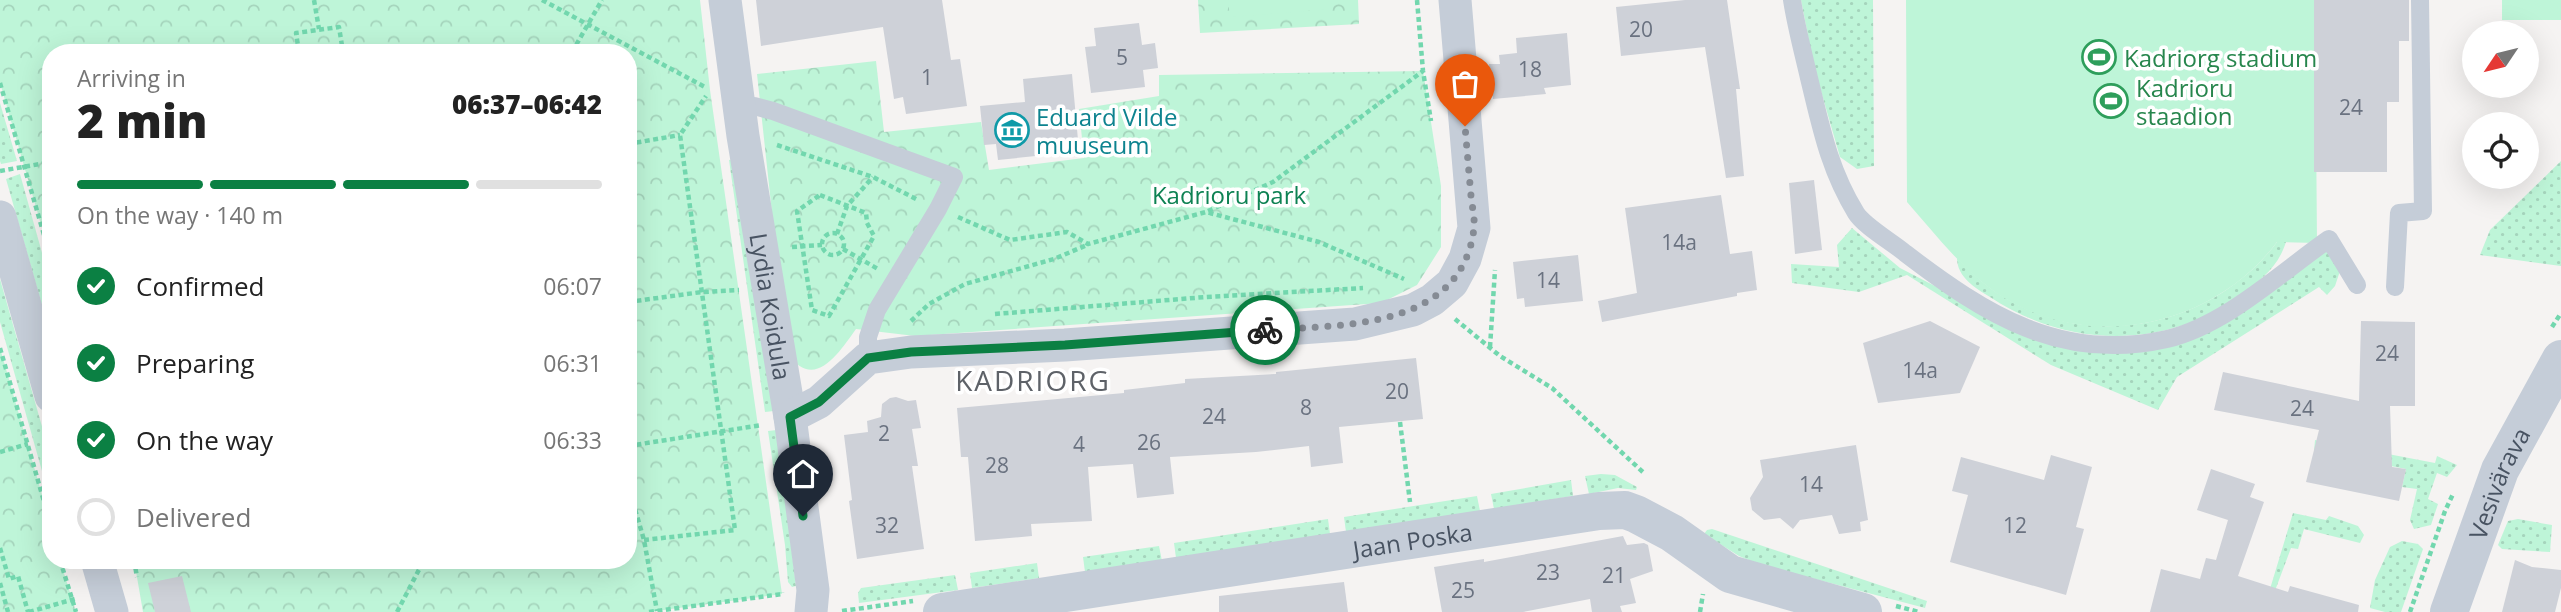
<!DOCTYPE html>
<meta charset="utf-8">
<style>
:root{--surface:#fff;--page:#f2f2f2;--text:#222;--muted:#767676;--line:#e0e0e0;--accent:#0b8043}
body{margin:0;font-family:"Open Sans",sans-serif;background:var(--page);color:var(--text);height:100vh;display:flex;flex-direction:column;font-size:26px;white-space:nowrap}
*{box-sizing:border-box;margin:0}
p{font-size:23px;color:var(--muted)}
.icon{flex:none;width:38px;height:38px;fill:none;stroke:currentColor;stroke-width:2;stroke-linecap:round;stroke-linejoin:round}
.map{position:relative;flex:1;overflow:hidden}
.side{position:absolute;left:42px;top:44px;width:595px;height:525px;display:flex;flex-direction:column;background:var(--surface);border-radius:28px;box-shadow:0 7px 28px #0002}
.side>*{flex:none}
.needle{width:46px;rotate:235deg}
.controls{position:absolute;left:2462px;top:21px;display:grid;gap:14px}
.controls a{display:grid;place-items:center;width:77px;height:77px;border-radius:50%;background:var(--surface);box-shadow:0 7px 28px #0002;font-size:35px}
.pin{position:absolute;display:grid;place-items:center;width:60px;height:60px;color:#fff;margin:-72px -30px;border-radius:50% 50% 50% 0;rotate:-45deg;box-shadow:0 0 7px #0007}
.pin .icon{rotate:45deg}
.courier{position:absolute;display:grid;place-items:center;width:70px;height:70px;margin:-35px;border:5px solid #0b8043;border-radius:50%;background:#fff;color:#222;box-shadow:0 2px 9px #0007}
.headline em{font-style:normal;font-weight:800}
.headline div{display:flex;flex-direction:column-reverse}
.headline{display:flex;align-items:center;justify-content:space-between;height:119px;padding:0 35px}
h1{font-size:46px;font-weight:800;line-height:52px}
.bar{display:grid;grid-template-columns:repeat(4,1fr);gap:10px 7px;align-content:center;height:84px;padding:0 35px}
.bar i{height:9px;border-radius:5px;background:var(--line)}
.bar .on{background:var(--accent)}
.bar p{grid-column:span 4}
ol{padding:0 35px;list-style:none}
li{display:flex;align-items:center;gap:21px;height:77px}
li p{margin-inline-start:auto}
li .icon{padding:7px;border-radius:50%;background:var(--accent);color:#fff;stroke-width:4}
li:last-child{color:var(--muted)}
li i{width:38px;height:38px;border:4px solid var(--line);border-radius:50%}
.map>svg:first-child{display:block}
.grass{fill:url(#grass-dots)}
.park{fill:url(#park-crowns)}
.pitch{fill:#bef5d8}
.building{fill:#ced1d8}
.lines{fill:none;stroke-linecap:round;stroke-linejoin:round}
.path{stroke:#72d7ae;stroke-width:4.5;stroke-dasharray:5 3.5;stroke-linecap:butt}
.service{stroke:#c5cdd8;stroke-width:18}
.minor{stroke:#c5cdd8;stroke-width:33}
.tertiary{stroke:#c5cdd8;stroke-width:38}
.done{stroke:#858b94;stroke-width:7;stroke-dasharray:0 12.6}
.route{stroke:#0b8043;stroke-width:9}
.labels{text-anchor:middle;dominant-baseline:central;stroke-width:7;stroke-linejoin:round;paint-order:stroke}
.number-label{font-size:21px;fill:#6a7280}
.leisure-label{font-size:24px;fill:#27864d;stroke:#fff;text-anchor:start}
.culture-label{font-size:24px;fill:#0d838f;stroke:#fff;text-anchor:start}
.park-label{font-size:24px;fill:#0e8253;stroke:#fff}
.street-label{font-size:24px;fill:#485362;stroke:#fff}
.quarter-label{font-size:28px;letter-spacing:2px;fill:#5e6268;stroke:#fff}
</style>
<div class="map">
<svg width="2561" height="612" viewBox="0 0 2561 612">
<defs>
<pattern id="grass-dots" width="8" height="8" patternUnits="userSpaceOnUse" patternTransform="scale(1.75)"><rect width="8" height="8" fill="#bef5d8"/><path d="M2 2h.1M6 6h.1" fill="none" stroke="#a5d4bc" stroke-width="1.8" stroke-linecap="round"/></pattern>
<pattern id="park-crowns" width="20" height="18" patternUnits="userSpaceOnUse" patternTransform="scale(1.75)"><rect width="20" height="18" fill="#bef5d8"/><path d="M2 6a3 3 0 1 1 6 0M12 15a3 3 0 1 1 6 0" fill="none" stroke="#a5d4bc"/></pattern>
</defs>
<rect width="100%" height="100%" fill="#f5f3f2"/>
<g class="grass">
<path d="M1801,0H1873L1874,166L1857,169L1840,157L1814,67Z"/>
<path d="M0,103L17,161L1,164L0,161Z"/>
<path d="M740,158L774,411L765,412L729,160Z"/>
<path d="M2561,161V266L2480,255L2490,230Z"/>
<path d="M20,174L51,285V337L6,179Z"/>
<path d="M1852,228L1900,268L2030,335L2166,343L2324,252H2331L2340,271L2335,286L2327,295L2319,287L2177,377L2158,410L2051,365L1907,275L1859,292L1792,283L1791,264L1839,267L1837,245Z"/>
<path d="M2277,242H2286C2278,267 2262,279 2242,294C2166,351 2067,348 1990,297C1975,288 1957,277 1957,258C1971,272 1985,286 2002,296C2093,353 2214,326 2277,242Z"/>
<path d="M0,279L51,458V503L0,322Z"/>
<path d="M777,430L796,586L792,587L788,582L785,545L768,431Z"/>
<path d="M2315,440L2435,463L2437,456L2457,465L2447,477L2437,473L2428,499L2438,504L2431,525L2414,529L2410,520L2417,489L2402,487L2406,469L2314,451Z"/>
<path d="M1601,474L1615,475L1637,487L1636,490L1618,488L1589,494L1585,476Z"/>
<path d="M1571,480L1573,496L1494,509L1491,494Z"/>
<path d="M1477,496L1480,511L1346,532L1344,517Z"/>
<path d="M2293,513L2326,520L2329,516L2358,526L2364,535L2360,543L2304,529L2298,549L2291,548L2267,612H2263Z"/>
<path d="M1328,519L1330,534L1176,558L1174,543Z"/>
<path d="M2518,519L2552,525L2550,552L2502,549L2498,545L2508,521Z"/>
<path d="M1712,529L1927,601L1925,608L1758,564L1739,556L1704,534L1707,530Z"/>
<path d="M2402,541L2418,544L2423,549L2401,612H2385L2370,608L2375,580L2390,547Z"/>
<path d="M1159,546L1162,561L1085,572L1083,557Z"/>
<path d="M1037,563L1039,578L972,588L970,573Z"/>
<path d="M955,575L958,590L859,603L858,593L861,588Z"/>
</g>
<g class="park">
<path d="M0,0H700L710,90L782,594L649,612H143L134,560H628V52H51V259L0,83Z"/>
<path d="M1198,0H1358L1359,24L1200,33Z"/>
<path d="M876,61L884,132L981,122L989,170L1084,158L1079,109L1159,96V75L1423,71L1441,186V247L1417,285L1381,303L915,336L856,329C840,351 814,394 787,352L757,74Z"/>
<path d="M0,348L51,526V560H60L76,612H0Z"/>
</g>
<g class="pitch">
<path d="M1228,0H1331L1332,9L1230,17Z"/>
<path d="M1906,0H2315L2317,243L2277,242C2214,326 2092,354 2001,296C1964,272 1936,235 1907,202Z"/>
<rect x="2502" y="0" width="59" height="20"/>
</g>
<g class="building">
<path d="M756,0H942L951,60L960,59L967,106L906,114L903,97L894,99L883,27L761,46Z"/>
<path d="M1685,0H1727L1740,89H1736L1744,176L1726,178L1705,47L1621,56L1616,7Z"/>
<path d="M2314,0H2409V41H2399V102H2387V172H2314Z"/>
<path d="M1139,23L1142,45L1155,43L1158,68L1143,70L1145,87L1091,93L1085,47L1096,46L1094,28Z"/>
<path d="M1567,33L1571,85L1544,88L1546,94L1493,99L1489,64H1500L1499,55L1517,53L1516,38Z"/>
<path d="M1072,74L1078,140L1063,141L1065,153L998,160L996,144L984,145L980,106L1025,102L1023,79Z"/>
<path d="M1814,180L1822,250L1795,254L1789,183Z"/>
<path d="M1721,195L1730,254L1752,251L1757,290L1737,293V296L1602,322L1598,301L1637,293L1625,208Z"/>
<path d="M1578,255L1583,301L1525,307L1524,298L1517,299L1513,262Z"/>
<path d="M1930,321L1980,347L1960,393L1878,403L1863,343Z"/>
<path d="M2361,321L2415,322V406H2390L2392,467L2406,469L2399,501L2306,482L2319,430L2214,410L2223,372L2359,401Z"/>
<path d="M1416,358L1423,419L1339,427L1343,463L1311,467L1309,446L1256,452L1170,457L1174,494L1137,498L1133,464L1088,467L1092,521L1031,524L1032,536L975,541L968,457H961L957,408L1124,393V390L1185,383V379L1276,374V372Z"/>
<path d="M896,397L908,401L916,400L921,428L912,429L918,466H912L924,549L857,559L849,501L852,500L844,435L868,432L867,421L881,417L882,404L890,398Z"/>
<path d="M1856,445L1868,520L1860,522L1861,531L1839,534L1832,515L1800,520L1793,529L1780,518L1764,520L1752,510L1750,498L1763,477L1760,460Z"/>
<path d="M2051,455L2092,467L2076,527L2084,529L2066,595L1950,562L1968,495L1952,491L1961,457L2044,480Z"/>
<path d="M2211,469L2255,484L2250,497L2264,502L2238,576L2288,592L2290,586L2359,605L2358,612H2150L2161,569L2200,579L2206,558L2216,560L2228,520L2197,510Z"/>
<path d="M1623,536L1627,545L1644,543L1648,545L1653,571L1630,579L1636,603L1620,606L1622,612H1592L1590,599L1523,612H1442L1434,567L1484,559V562Z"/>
<path d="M2515,560L2532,567L2561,570V588L2555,612H2502Z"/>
<path d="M182,576L191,612H155L148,583Z"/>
<path d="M1344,582L1348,612H1219V596Z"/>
</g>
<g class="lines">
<g class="path">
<path d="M314,0L319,29"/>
<path d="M542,0L705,87"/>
<path d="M1417,0L1423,71L1431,121"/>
<path d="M299,52L296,33L339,27L343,52"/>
<path d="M572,52L602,0"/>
<path d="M0,83L51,259"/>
<path d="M628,144L680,135"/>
<path d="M777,145L873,177L918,200"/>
<path d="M0,171L51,162"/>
<path d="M820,195L866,213L867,223L874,236L829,316L812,310L797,211Z"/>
<path d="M1208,211L1273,182L1423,71"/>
<path d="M958,217L1010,240L1067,232L1088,244L1206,212L1319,242L1404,279"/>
<circle cx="833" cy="244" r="11"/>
<path d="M837,234L847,206L873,177"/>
<path d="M792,247L822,245"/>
<path d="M843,249L878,269"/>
<path d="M628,302L702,292L739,290"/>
<path d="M995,314L1206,297L1363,288"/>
<path d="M1455,319L1500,356L1552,388L1645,474"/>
<path d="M911,321L929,304L965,284L1054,259L1087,245"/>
<path d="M2552,327L2561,313"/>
<path d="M1490,347L1495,270"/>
<path d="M0,348L51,526"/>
<path d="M1400,422L1410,502"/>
<path d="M628,446L762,425"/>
<path d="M0,452L28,444"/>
<path d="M628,485L644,540L657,611"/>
<path d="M644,540L735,530L680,135L706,96"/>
<path d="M0,548L9,579L18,576L28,612"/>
<path d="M60,560L76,612"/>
<path d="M134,560L137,577"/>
<path d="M0,583L8,612"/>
<path d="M1896,606L1919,612"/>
<path d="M842,611L913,601"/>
<path d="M29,612L78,598"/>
<path d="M397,612L424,560"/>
<path d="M649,612L782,594V592"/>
<path d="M1700,612L1703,594"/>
<path d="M2410,612L2445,511L2453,494"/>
</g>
<g class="service">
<path d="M1792,0C1796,26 1803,52 1809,78C1821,127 1829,169 1856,213C1864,226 1892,242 1905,253C1985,314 2061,363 2167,339C2226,325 2280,273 2329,239L2357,285"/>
<path d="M739,106H754L773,111L954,177L938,209L877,310L868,337V358"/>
<path d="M2395,287L2399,213L2423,211L2420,0"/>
</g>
<g class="minor">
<path id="s1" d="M725,0L743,136L790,417L813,590L811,612"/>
<path d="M0,217L51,396"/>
<path d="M790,417L819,402L868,358L911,352L1065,345L1355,324L1413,310L1432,300L1452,283L1465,259L1474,228L1455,0"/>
<path d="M97,560L112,612"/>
</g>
<g class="tertiary">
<path id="s2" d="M942,612L1599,511L1625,510L1636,514L1672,533L1730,574L1863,612"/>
<path id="s3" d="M2449,612L2500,470L2561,359"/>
</g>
</g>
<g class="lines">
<path class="done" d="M1265,330C1342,325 1462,330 1474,228C1475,218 1472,206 1471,196C1469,173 1467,150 1465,126"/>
<path class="route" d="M803,516L790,417L819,402L868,358L911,352L1065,345L1265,330"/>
</g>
<defs>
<g id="stadium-ring" transform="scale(1.75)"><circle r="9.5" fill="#fff" stroke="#2e9e5b" stroke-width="1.5"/><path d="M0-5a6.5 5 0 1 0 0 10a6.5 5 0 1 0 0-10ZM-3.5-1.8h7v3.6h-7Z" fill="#2e9e5b"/></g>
<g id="museum-ring" transform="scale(1.75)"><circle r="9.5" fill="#fff" stroke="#0f9aa8" stroke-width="1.5"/><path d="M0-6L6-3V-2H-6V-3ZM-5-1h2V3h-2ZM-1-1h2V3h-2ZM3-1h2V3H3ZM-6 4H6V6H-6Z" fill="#0f9aa8"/></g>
</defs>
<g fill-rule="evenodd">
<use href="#stadium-ring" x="2099" y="57"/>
<use href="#stadium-ring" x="2111" y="101"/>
<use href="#museum-ring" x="1012" y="130"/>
</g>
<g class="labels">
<g class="number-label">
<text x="1641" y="29">20</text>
<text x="1122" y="57">5</text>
<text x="1530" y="69">18</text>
<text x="927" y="77">1</text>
<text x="2351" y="107">24</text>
<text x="1679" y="242">14a</text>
<text x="1548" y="280">14</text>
<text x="2387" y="353">24</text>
<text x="1920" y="370">14a</text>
<text x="1397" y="391">20</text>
<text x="1306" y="407">8</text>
<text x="2302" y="408">24</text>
<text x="1214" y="416">24</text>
<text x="884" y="433">2</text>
<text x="1149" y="442">26</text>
<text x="1079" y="444">4</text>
<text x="997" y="465">28</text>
<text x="1811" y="484">14</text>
<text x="887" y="525">32</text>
<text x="2015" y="525">12</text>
<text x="1548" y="572">23</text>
<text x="1614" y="575">21</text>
<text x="1463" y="590">25</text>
</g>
<g class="leisure-label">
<text x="2124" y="57">Kadriorg stadium</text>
<text x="2136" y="87">Kadrioru<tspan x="2136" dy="28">staadion</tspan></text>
</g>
<g class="culture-label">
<text x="1036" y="116">Eduard Vilde<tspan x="1036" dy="28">muuseum</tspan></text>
</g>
<g class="park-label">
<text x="1229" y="194">Kadrioru park</text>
</g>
<g class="street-label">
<text stroke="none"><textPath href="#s1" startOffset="310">Lydia Koidula</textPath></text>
<text stroke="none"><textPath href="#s3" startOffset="138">Vesivärava</textPath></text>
<text stroke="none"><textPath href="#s2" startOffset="476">Jaan Poska</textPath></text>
</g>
<g class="quarter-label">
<text x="1033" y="380">KADRIORG</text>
</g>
</g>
</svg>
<div class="controls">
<a><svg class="needle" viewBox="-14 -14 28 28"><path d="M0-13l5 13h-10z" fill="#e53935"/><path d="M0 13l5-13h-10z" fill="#767676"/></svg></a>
<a><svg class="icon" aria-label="locate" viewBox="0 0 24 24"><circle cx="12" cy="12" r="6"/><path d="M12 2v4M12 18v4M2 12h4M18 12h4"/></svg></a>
</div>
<div class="pin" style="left:1465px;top:126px;background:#ea580c"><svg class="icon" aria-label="bag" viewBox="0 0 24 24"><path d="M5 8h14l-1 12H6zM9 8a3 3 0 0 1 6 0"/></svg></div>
<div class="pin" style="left:803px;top:516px;background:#1f2937"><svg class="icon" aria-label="home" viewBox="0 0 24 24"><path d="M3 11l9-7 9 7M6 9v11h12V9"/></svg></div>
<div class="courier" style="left:1265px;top:330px"><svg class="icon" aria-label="bike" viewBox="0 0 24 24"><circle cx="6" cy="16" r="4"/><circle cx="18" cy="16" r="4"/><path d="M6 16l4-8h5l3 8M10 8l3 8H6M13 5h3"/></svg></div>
<section class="side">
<div class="headline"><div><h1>2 min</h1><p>Arriving in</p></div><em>06:37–06:42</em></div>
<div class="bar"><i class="on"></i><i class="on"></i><i class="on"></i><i></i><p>On the way · 140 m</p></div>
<ol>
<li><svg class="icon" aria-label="check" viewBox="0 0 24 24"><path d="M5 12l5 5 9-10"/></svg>Confirmed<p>06:07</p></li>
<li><svg class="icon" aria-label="check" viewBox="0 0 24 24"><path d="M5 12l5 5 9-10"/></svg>Preparing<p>06:31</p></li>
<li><svg class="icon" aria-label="check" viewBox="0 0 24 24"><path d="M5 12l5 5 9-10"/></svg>On the way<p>06:33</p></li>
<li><i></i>Delivered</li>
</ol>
</section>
</div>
